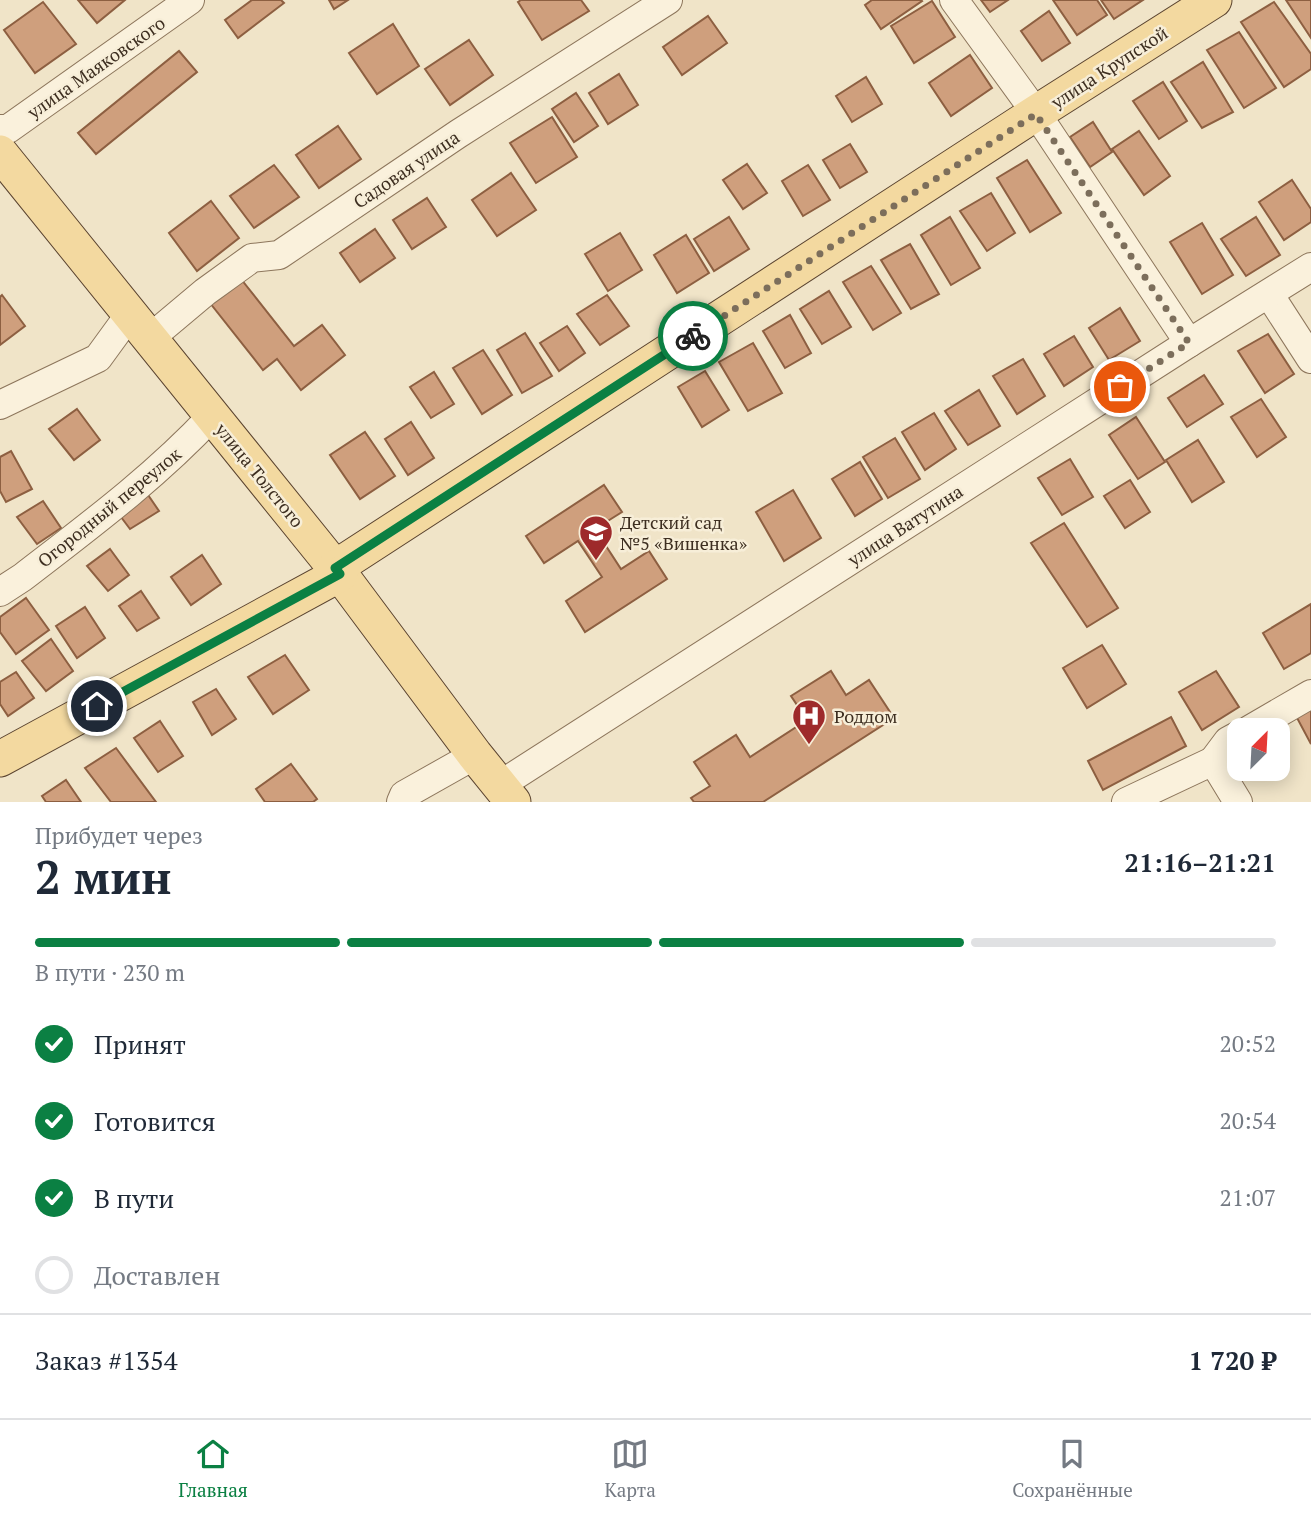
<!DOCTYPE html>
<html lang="ru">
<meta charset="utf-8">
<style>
:root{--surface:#fff;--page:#f6f6f7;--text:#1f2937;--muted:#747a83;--line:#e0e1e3;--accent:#0b8043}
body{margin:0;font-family:"PT Serif",serif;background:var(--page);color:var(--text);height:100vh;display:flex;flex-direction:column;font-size:26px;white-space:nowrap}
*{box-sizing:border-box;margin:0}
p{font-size:23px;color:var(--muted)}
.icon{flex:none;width:38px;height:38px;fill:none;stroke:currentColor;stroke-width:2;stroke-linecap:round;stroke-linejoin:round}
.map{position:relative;height:802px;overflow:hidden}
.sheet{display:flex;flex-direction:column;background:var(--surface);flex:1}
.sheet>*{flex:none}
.needle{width:46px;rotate:24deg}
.tools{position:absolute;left:1227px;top:718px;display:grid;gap:14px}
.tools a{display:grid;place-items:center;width:63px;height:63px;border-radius:14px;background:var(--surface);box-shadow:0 4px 18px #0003;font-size:35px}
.pin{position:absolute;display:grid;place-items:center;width:60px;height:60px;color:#fff;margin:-30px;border:4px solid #fff;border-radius:50%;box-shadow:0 2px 7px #0007}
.courier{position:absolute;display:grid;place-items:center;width:70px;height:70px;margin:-35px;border:5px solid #0b8043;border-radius:50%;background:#fff;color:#222;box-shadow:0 2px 9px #0007}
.summary em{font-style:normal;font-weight:800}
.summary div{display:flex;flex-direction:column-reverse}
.summary{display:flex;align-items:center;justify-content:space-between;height:119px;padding:0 35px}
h1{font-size:46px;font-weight:800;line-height:52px}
.bar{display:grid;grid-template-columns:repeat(4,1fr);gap:10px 7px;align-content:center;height:84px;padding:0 35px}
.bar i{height:9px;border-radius:5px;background:var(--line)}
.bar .active{background:var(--accent)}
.bar p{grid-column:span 4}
.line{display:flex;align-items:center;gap:18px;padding:0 35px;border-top:2px solid var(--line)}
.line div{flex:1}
ol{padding:0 35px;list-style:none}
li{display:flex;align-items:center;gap:21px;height:77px}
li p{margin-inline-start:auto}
li .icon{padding:7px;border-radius:50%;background:var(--accent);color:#fff;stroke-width:4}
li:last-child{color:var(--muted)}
li i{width:38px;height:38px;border:4px solid var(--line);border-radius:50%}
.tab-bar{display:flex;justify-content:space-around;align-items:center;height:98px;border-top:2px solid var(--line);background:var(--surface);font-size:19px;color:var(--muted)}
.tab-bar a{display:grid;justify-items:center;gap:4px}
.tab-bar .active{color:var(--accent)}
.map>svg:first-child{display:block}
.building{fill:#cf9f7d;stroke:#8d5f41;stroke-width:2}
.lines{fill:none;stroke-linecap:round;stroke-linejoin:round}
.minor-casing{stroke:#8d765c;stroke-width:30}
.major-casing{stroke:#5b4430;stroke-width:37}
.minor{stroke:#faf1dc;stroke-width:28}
.major{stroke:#f3d9a0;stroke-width:35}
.done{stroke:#7c6e5b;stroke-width:7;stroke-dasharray:0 12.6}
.route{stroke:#0b8043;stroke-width:9}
.labels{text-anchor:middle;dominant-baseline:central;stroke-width:5;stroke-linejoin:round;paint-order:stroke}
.street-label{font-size:18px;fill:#3d2e20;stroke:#f7eed8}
.poi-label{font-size:18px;fill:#3d2e20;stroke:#f7eed8;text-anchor:start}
</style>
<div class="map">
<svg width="1311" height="802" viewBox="0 0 1311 802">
<rect width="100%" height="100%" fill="#f0e4c8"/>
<g class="building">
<path d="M78,0H125L97,23Z"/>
<path d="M252,0H281L284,3L238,38L225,20Z"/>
<path d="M329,0H348L334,9Z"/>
<path d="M521,0H581L589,11L542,40L518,2Z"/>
<path d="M872,0H921L922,1L881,29L865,5Z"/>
<path d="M981,0H1008L990,12Z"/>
<path d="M1053,0H1097L1107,15L1077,35Z"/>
<path d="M1101,0H1143L1114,19Z"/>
<path d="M1286,0H1311V38Z"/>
<path d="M932,1L955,37L914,63L891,26Z"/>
<path d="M43,2L76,44L35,73L4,30Z"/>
<path d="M1274,2L1311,54V69L1284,87L1241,22Z"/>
<path d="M1049,11L1070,43L1042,61L1021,31Z"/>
<path d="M708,16L727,43L682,75L663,47Z"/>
<path d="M393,24L419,66L377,94L349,53Z"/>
<path d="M1239,32L1276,88L1244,108L1207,50Z"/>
<path d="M469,40L493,75L450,105L425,69Z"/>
<path d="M179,51L197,72L96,154L78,133Z"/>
<path d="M970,55L992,88L951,116L929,83Z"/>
<path d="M1203,62L1233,112L1202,128L1171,82Z"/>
<path d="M619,74L638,105L608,124L589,93Z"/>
<path d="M866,77L882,104L852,122L836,96Z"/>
<path d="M1163,82L1187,121L1159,139L1133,101Z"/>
<path d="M576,93L598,126L574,142L552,109Z"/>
<path d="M552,117L577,157L536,183L510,143Z"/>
<path d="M1093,122L1112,152L1090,167L1070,137Z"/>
<path d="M338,126L361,159L319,188L296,155Z"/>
<path d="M1139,131L1170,176L1144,195L1112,149Z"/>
<path d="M850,144L867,172L840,188L823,160Z"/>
<path d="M1027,160L1061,213L1030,232L997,178Z"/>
<path d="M747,164L767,193L743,209L723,180Z"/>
<path d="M274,165L299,197L254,228L230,196Z"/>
<path d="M808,165L830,200L803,216L782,181Z"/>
<path d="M511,173L536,210L497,236L472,200Z"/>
<path d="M1292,180L1311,209V222L1284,240L1259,202Z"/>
<path d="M991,193L1015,233L987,251L960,211Z"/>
<path d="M427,198L446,227L412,249L393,220Z"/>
<path d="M211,201L239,238L197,271L169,233Z"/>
<path d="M729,217L749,249L714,271L694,239Z"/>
<path d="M950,217L980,268L951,285L921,235Z"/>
<path d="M1256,217L1280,255L1246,276L1221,239Z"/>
<path d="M1202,223L1233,275L1202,294L1170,242Z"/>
<path d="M375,229L395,258L360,282L340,253Z"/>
<path d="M620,233L642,270L608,291L585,254Z"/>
<path d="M686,235L709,273L677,293L654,255Z"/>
<path d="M910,244L939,294L911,309L881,260Z"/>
<path d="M871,266L901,313L873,330L843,282Z"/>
<path d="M241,279L294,346L322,325L345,355L301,390L277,359L263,370L210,303Z"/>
<path d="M829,291L851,327L822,344L800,309Z"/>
<path d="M2,295L25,326L0,345V297Z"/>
<path d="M607,295L629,326L600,345L577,314Z"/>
<path d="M1120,308L1140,341L1109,360L1089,328Z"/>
<path d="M790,315L811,353L785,368L763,331Z"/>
<path d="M567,326L585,353L559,371L540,343Z"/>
<path d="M525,333L552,376L522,393L497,350Z"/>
<path d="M1268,334L1294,374L1265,393L1238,351Z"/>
<path d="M1074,336L1093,367L1064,386L1044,354Z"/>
<path d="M753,343L782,393L748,411L719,362Z"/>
<path d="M483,350L512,395L482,414L453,368Z"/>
<path d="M1023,359L1045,396L1017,414L993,376Z"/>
<path d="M705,371L729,410L702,427L678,387Z"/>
<path d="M434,372L454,404L431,418L410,387Z"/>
<path d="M1204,375L1223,404L1187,427L1168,398Z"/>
<path d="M979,390L1000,426L968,445L945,411Z"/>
<path d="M1261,399L1286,437L1257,457L1231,417Z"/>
<path d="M77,409L100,440L74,460L49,429Z"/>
<path d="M934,413L956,449L925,470L902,432Z"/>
<path d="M1136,417L1165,462L1138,479L1109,435Z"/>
<path d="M411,422L434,458L408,475L385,439Z"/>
<path d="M365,432L395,476L360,499L330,455Z"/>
<path d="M895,438L920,479L888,498L863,457Z"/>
<path d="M1198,440L1224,482L1192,502L1166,460Z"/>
<path d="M11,451L32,489L6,502L0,491V457Z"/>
<path d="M1070,459L1093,497L1062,515L1038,478Z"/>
<path d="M860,462L882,499L855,516L832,479Z"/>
<path d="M1130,480L1150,512L1125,528L1104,496Z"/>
<path d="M604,485L622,512L595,529L621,569L649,551L667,579L585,632L566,601L602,577L578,541L544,563L526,536Z"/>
<path d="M144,489L159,511L130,529L115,509Z"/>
<path d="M793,490L821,538L784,561L756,512Z"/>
<path d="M43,501L61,528L37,544L17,517Z"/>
<path d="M1064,523L1118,608L1087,627L1031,543Z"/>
<path d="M110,549L129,575L108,591L87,566Z"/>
<path d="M202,555L221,584L191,605L171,577Z"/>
<path d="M141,591L159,618L137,631L119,606Z"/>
<path d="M26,598L49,630L16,654L0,632V617Z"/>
<path d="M1311,604V653L1284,669L1263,633Z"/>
<path d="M85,607L105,638L77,658L56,626Z"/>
<path d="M51,639L73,671L46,691L22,661Z"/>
<path d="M1102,645L1126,684L1087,708L1063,668Z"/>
<path d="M285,655L309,690L273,714L248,677Z"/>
<path d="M831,671L846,695L869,680L894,718L763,802H694L691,798L710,786L694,762L736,735L750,757L807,720L791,696Z"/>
<path d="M1216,671L1239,707L1202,730L1179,692Z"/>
<path d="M16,672L34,698L8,716L0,704V682Z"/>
<path d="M216,689L236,719L212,735L193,702Z"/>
<path d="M1311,708V744L1296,716Z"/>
<path d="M1171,717L1186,746L1103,790L1088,761Z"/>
<path d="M160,721L183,756L158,772L134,738Z"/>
<path d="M116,748L156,802H111L85,768Z"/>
<path d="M291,764L317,799L313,802H265L256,789Z"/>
<path d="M66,780L81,802H46L42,796Z"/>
</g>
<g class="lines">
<g class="minor-casing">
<g id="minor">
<path d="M954,0L1036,113L1189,343"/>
<path d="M0,129H8L190,0"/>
<path d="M1269,294L1311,359"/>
<path d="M149,339L205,292L252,258L279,255L458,134L668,0"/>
<path d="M0,405L98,358L130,314"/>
<path d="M0,592L23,577C89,526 155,477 212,416"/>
<path d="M1249,730L1311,694"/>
<path d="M1213,761L1228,741L1239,735"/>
<path d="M500,785L1189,343L1311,267"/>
<path d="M401,802L404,795L475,755"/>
<path d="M1126,802L1213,761L1238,802"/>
</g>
</g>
<g class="major-casing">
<g id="major">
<path d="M0,153L340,574L475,755L513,802"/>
<path d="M335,568L1036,113L1214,0"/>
<path d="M0,759L340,574"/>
</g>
</g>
<use href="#minor" class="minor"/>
<use href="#major" class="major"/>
</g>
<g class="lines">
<path class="done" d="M693,336L1036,114L1189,343L1120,387"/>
<path class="route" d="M97,706L340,574L335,568L693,336"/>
</g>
<defs>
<g id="school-pin" transform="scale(1.75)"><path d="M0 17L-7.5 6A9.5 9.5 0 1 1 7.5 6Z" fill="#9e2a2b" stroke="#f7eed8"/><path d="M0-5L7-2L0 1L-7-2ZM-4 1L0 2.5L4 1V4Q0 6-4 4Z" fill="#fff"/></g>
<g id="hospital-pin" transform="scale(1.75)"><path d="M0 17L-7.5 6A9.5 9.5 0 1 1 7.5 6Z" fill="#9e2a2b" stroke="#f7eed8"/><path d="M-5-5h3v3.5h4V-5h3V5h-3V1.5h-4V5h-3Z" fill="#fff"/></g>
</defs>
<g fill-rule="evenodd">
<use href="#school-pin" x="596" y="532"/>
<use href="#hospital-pin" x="809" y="716"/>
</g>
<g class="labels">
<g class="street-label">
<text transform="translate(96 67) rotate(-35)">улица Маяковского</text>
<text transform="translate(1109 67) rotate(-33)">улица Крупской</text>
<text transform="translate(406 169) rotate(-34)">Садовая улица</text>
<text transform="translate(260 475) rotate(51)">улица Толстого</text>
<text transform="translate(109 507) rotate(-39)">Огородный переулок</text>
<text transform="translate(905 525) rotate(-33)">улица Ватутина</text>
</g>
<g class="poi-label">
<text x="620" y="522">Детский сад<tspan x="620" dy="21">№5 «Вишенка»</tspan></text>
<text x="834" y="716">Роддом</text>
</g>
</g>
</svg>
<div class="tools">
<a><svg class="needle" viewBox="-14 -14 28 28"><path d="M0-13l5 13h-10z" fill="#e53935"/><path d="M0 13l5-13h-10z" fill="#747a83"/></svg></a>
</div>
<div class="pin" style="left:1120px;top:387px;background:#ea580c"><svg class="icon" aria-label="bag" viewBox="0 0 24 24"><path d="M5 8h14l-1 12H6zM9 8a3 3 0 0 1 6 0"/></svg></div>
<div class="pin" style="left:97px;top:706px;background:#1f2937"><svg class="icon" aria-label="home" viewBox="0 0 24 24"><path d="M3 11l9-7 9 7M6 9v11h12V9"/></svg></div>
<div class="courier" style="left:693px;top:336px"><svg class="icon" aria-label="bike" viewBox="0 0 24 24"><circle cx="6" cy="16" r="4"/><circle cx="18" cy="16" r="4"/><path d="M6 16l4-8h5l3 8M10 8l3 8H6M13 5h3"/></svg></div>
</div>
<section class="sheet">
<div class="summary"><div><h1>2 мин</h1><p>Прибудет через</p></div><em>21:16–21:21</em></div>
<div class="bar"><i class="active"></i><i class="active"></i><i class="active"></i><i></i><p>В пути · 230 m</p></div>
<ol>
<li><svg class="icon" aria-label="check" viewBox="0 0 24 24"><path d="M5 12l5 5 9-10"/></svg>Принят<p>20:52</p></li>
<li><svg class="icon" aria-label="check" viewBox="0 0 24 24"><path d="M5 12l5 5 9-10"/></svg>Готовится<p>20:54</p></li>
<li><svg class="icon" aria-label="check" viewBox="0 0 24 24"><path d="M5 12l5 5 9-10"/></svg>В пути<p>21:07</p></li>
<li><i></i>Доставлен</li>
</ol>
<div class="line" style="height:91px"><div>Заказ #1354</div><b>1 720 ₽</b></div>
</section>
<nav class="tab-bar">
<a class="active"><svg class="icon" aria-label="home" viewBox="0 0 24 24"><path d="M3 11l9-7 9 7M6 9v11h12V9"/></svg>Главная</a>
<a><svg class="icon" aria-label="map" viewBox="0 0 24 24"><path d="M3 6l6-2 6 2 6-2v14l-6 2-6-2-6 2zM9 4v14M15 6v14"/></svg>Карта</a>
<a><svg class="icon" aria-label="saved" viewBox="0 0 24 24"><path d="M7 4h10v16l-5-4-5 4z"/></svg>Сохранённые</a>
</nav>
